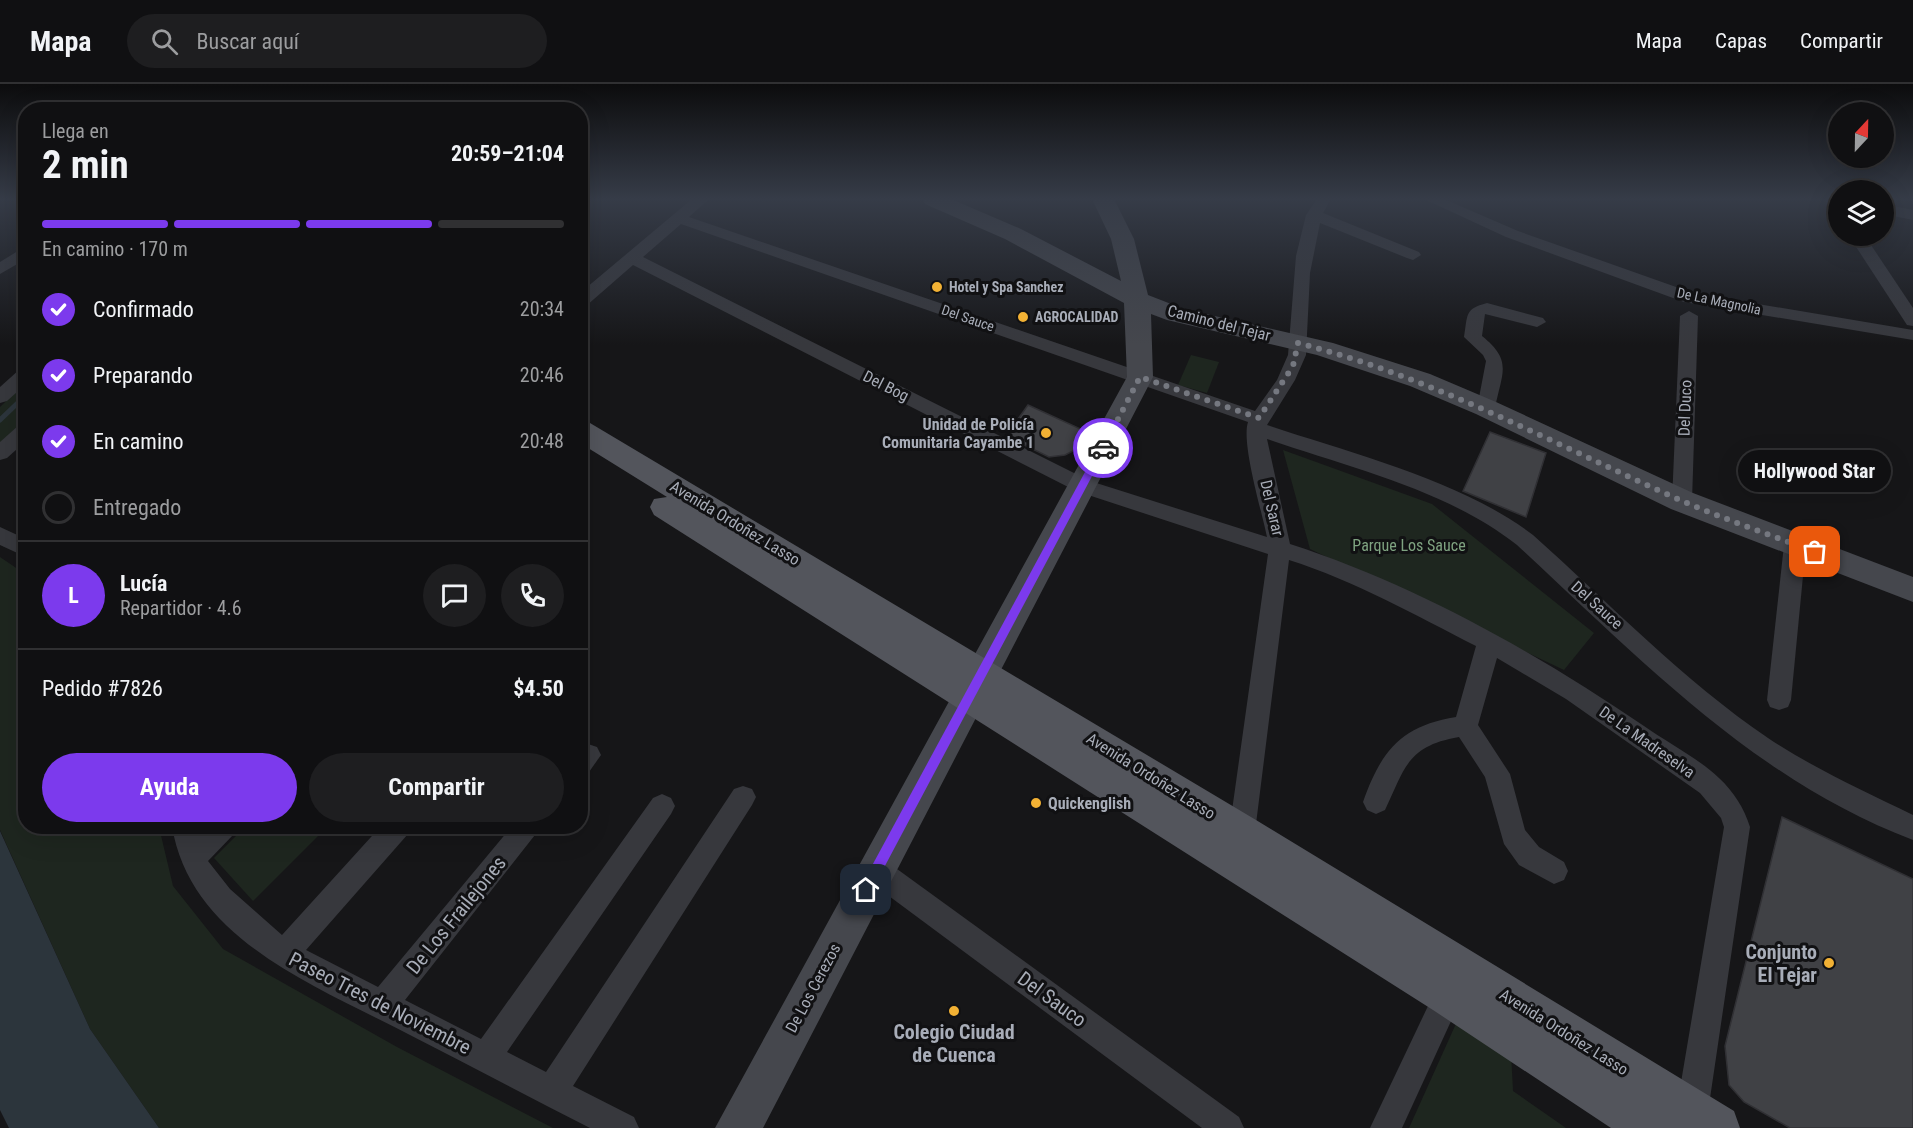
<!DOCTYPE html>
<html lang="es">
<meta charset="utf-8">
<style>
:root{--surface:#101012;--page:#1e1e20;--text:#f1f3f6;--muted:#9c9d9f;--line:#303032;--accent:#7c3aed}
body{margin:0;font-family:"Roboto Condensed",sans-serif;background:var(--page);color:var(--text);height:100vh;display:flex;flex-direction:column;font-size:22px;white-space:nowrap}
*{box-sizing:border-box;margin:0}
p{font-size:20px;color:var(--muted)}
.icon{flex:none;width:33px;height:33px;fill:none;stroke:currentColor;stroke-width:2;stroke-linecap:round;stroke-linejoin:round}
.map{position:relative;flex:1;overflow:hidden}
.panel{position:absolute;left:18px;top:18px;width:570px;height:732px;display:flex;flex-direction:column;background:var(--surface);border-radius:24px;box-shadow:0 6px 24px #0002,0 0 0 2px var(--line)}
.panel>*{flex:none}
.needle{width:39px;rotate:22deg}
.tools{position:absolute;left:1828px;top:18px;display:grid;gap:12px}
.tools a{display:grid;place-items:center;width:66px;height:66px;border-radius:50%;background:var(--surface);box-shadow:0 6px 24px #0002,0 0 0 2px var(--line);font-size:30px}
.pin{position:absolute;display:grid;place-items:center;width:51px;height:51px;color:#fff;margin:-26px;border-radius:12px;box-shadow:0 3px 9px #0006}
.courier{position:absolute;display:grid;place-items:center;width:60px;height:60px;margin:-30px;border:4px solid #7c3aed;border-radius:50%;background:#fff;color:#222;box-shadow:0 2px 8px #0007}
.bubble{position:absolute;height:42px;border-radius:21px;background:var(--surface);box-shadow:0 6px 24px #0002,0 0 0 2px var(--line);font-size:20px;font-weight:700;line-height:42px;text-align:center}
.summary em{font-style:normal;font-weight:700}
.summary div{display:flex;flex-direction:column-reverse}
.summary{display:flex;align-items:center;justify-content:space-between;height:102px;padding:0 24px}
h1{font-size:39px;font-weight:700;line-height:45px}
.bar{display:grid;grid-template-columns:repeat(4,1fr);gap:9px 6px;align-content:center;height:72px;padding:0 24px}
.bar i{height:8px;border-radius:4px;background:var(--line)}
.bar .on{background:var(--accent)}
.bar p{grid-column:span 4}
.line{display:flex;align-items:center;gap:15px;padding:0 24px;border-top:2px solid var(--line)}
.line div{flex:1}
.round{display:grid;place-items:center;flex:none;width:63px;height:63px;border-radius:32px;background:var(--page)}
ol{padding:0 24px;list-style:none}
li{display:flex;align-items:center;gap:18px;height:66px}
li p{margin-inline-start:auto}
li .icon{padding:6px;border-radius:50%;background:var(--accent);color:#fff;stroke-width:4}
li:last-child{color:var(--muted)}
li i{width:33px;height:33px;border:3px solid var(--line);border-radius:50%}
.action{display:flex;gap:12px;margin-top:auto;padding:12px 24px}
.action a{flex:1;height:69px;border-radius:36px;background:var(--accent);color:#fff;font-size:24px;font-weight:700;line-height:69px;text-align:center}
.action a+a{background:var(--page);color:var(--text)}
header{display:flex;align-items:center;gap:36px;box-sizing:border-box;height:84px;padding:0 30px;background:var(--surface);border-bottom:2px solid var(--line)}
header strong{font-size:28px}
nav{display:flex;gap:33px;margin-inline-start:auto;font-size:21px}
.search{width:420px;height:54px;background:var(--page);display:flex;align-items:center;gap:15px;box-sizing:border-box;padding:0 21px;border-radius:33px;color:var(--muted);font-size:22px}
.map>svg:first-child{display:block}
.green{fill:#1e261f}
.water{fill:#2c353c}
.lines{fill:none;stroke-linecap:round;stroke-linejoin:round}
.stream{stroke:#2c353c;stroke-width:5}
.building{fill:#404145;stroke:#303034;stroke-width:1.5}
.street{fill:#37383d;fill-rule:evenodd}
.secondary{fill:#45474d;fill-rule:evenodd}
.primary{fill:#53555c;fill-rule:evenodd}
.route{fill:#7c3aed}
.done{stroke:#757880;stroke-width:6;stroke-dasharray:0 10.8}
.poi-dot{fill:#f2b134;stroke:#111113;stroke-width:2}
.labels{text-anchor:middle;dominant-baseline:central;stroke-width:6;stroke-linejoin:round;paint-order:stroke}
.far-poi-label{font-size:14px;font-weight:bold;fill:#a8adb8;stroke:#111113;text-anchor:start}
.far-street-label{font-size:14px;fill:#a8adb8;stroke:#111113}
.street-label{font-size:16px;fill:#a8adb8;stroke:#111113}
.poi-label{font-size:16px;font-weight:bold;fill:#a8adb8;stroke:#111113;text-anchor:end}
.park-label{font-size:16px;fill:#7fa381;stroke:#111113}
.near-street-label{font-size:20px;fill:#a8adb8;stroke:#111113}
.near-poi-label{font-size:20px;font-weight:bold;fill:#a8adb8;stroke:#111113;text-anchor:end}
</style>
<header>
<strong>Mapa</strong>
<div class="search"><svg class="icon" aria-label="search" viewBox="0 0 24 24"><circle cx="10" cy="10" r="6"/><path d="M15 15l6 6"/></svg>Buscar aquí</div>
<nav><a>Mapa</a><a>Capas</a><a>Compartir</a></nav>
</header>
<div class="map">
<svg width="1913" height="1044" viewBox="0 0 1913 1044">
<rect width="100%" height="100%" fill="#161618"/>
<g class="green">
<path d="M1191,271L1219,278L1207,309L1178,301Z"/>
<path d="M25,299V336L0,359V323Z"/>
<path d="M1283,366L1432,420L1594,549L1564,586L1310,465Z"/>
<path d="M0,473L25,490L26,742L159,743L173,802L223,865L397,963L553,1044H159L90,945L0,746Z"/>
<path d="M246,742H327V743L253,817L214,774Z"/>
<path d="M1459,933L1511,969L1513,1007L1566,1044H1409Z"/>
</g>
<path class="water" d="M0,747L90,945L159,1044H9L0,1026Z"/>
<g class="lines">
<path class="stream" d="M0,336L26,311"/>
</g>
<g class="building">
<path d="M1028,321L1085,347L1075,366L1065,371L1049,373L1006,352Z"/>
<path d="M1490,348L1546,369L1526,433L1463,407Z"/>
<path d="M1782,733L1913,795V1044H1790L1744,1018L1729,1001L1725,962Z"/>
</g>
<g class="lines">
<g class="street">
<path d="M692,115H709L689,133L1255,327L1277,296L1288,271L1296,172L1306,131L1317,115H1331L1323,129L1419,168L1421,171L1413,176L1407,174L1320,139L1310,189L1306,271L1295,296L1267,341C1353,370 1461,396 1533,451C1608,518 1684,597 1768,654C1813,684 1864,707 1913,731V756C1756,697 1638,573 1517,461C1447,406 1351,384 1267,355L1290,460C1416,501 1535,568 1644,642C1668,659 1698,674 1719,694C1734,708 1744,724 1750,743L1708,1028L1703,1039L1692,1044L1681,1039L1676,1028L1724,743L1721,734L1700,709L1566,615L1497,574L1478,641L1510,690L1525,746L1539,763L1564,778L1568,787L1564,796L1554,800L1519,781L1504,760L1485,693L1459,653C1407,662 1405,684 1385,726L1376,730L1367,726L1363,718C1381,667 1401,642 1456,633L1476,562C1415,531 1355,497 1289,476L1255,748L1251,756L1242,760L1233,756L1229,748L1268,470L1076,407L633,181L586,222L580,223V209ZM681,140L1248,338C1241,359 1262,428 1267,453L1090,397L643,173Z"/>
<path d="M1424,115H1444L1518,147L1693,209L1913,246V256L1684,218L1506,153Z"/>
<path d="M1824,115H1838L1839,132L1834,130Z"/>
<path d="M1884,120L1913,126V136L1884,130Z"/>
<path d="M1849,152H1865L1913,224V242L1907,241Z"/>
<path d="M26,162V175L0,190V178Z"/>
<path d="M1487,219L1543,234L1546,238L1537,243L1485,230L1482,252C1513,277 1502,288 1495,324L1493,328H1479L1477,324L1486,277L1483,271L1464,253C1468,231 1464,225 1487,219Z"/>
<path d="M1689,227L1698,232L1692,417L1689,422L1682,424L1675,422L1672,417L1680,232Z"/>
<path d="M26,283V300L7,317L0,319V303L20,285Z"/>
<path d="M26,340V357L7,374L0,376V358L19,341Z"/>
<path d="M0,443L26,455V473L0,461Z"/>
<path d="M1795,453L1803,455L1806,461L1791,616L1788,623L1779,626L1770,623L1767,616L1784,461L1787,455Z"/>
<path d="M588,660L597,663L601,671L589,688L580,691V663Z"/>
<path d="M743,702L752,705L756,713L752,721L573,1002L634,1033L639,1044H590C529,1013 469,981 408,950C318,903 190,856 172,742H198L200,749L207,742H238L234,750L208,777L230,805L282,851L381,742H412L408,750L306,866L378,903L512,742H542L405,916L481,955L653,714L662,710L671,714L675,722L671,730L507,968L546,988L734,705Z"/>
<path d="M876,773L886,777L1239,1033L1244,1044H1202L866,795L862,786L866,777Z"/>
<path d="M1448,896L1458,901L1463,911L1402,1044H1370L1438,901Z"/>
</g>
<path class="secondary" d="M922,115H951L1021,145L1121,197L1111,155L1092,115H1114L1134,155L1148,211L1184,225L1333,259L1430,290L1496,318L1693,409L1913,493V518L1671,425L1476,330L1410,302L1317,271L1167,236L1151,230L1153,293L763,1044H715L1127,293L1124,219L1005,155L925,120Z"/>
<path class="primary" d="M580,337L590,339L1256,736L1734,1027L1740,1044H1611L1433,926L654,431L650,423L654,415L667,413L580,359Z"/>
</g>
<linearGradient id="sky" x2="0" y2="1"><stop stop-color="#0c0c0d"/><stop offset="0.44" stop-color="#363c48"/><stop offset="1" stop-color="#363c48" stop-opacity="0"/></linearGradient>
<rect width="1913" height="261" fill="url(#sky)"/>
<path class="route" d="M1103,361L1107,364L870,810H861V802L1098,364Z"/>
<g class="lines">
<path class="done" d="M1103,364L1140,293L1259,334L1293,282L1298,259C1434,294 1552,359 1680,416C1724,435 1770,451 1815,468"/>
</g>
<g class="poi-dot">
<circle cx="937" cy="203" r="6"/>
<circle cx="1023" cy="233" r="6"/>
<circle cx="1046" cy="349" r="6"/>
<circle cx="1036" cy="719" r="6"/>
<circle cx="1829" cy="879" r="6"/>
<circle cx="954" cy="927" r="6"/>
</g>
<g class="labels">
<g class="far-poi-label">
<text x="949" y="203">Hotel y Spa Sanchez</text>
<text x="1035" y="233">AGROCALIDAD</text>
</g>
<g class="far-street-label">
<text transform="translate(1719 217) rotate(12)">De La Magnolia</text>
<text transform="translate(968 234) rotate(19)">Del Sauce</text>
</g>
<g class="street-label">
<text transform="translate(1219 239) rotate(14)">Camino del Tejar</text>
<text transform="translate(886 302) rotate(27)">Del Bog</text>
<text transform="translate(1685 324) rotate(-88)">Del Duco</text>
<text transform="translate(1272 424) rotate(77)">Del Sarar</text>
<text transform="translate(735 439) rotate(31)">Avenida Ordoñez Lasso</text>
<text transform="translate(1597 521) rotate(42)">Del Sauce</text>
<text transform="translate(1647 658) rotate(35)">De La Madreselva</text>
<text transform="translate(1151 692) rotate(32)">Avenida Ordoñez Lasso</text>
<text transform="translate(813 904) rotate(-62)">De Los Cerezos</text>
<text transform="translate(1564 948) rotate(32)">Avenida Ordoñez Lasso</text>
</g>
<g class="poi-label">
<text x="1034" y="340">Unidad de Policía<tspan x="1034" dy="18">Comunitaria Cayambe 1</tspan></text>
<text x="1048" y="719" text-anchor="start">Quickenglish</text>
</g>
<g class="park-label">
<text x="1409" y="461">Parque Los Sauce</text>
</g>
<g class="near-street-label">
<text transform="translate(456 831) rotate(-51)">De Los Frailejones</text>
<text transform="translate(1052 915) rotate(36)">Del Sauco</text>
<text transform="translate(380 919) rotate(27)">Paseo Tres de Noviembre</text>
</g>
<g class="near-poi-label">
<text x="1817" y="868">Conjunto<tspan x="1817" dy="23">El Tejar</tspan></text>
<text x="954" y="948" text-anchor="middle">Colegio Ciudad<tspan x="954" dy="23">de Cuenca</tspan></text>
</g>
</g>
</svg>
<div class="tools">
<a><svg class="needle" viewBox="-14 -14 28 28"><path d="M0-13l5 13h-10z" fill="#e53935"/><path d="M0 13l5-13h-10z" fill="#9c9d9f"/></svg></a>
<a><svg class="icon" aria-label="layers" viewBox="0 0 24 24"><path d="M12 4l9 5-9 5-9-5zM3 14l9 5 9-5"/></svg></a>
</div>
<div class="pin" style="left:1815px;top:468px;background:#ea580c"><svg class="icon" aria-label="bag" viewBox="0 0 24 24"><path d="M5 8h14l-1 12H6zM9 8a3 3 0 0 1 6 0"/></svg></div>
<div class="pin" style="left:866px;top:806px;background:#1f2937"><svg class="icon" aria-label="home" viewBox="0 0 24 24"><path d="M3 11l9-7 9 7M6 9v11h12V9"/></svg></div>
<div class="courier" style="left:1103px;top:364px"><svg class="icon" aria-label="car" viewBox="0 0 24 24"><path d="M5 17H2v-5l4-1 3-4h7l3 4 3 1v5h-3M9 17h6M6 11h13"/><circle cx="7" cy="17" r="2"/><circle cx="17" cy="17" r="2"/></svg></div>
<div class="bubble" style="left:1738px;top:366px;width:153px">Hollywood Star</div>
<section class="panel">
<div class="summary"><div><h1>2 min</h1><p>Llega en</p></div><em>20:59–21:04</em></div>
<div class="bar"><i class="on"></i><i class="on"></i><i class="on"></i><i></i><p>En camino · 170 m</p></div>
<ol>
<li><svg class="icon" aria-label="check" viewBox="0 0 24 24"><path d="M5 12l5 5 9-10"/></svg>Confirmado<p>20:34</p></li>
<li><svg class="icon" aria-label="check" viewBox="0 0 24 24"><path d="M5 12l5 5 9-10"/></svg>Preparando<p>20:46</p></li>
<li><svg class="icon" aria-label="check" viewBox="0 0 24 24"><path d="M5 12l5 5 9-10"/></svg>En camino<p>20:48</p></li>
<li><i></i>Entregado</li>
</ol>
<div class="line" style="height:108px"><b class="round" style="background:var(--accent);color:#fff">L</b><div><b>Lucía</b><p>Repartidor · 4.6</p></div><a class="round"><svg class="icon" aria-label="chat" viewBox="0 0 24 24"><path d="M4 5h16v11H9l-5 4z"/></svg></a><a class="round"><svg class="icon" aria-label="phone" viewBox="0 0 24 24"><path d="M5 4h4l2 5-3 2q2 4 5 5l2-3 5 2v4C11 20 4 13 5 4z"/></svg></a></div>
<div class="line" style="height:78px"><div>Pedido #7826</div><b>$4.50</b></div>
<div class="action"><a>Ayuda</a><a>Compartir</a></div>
</section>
</div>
